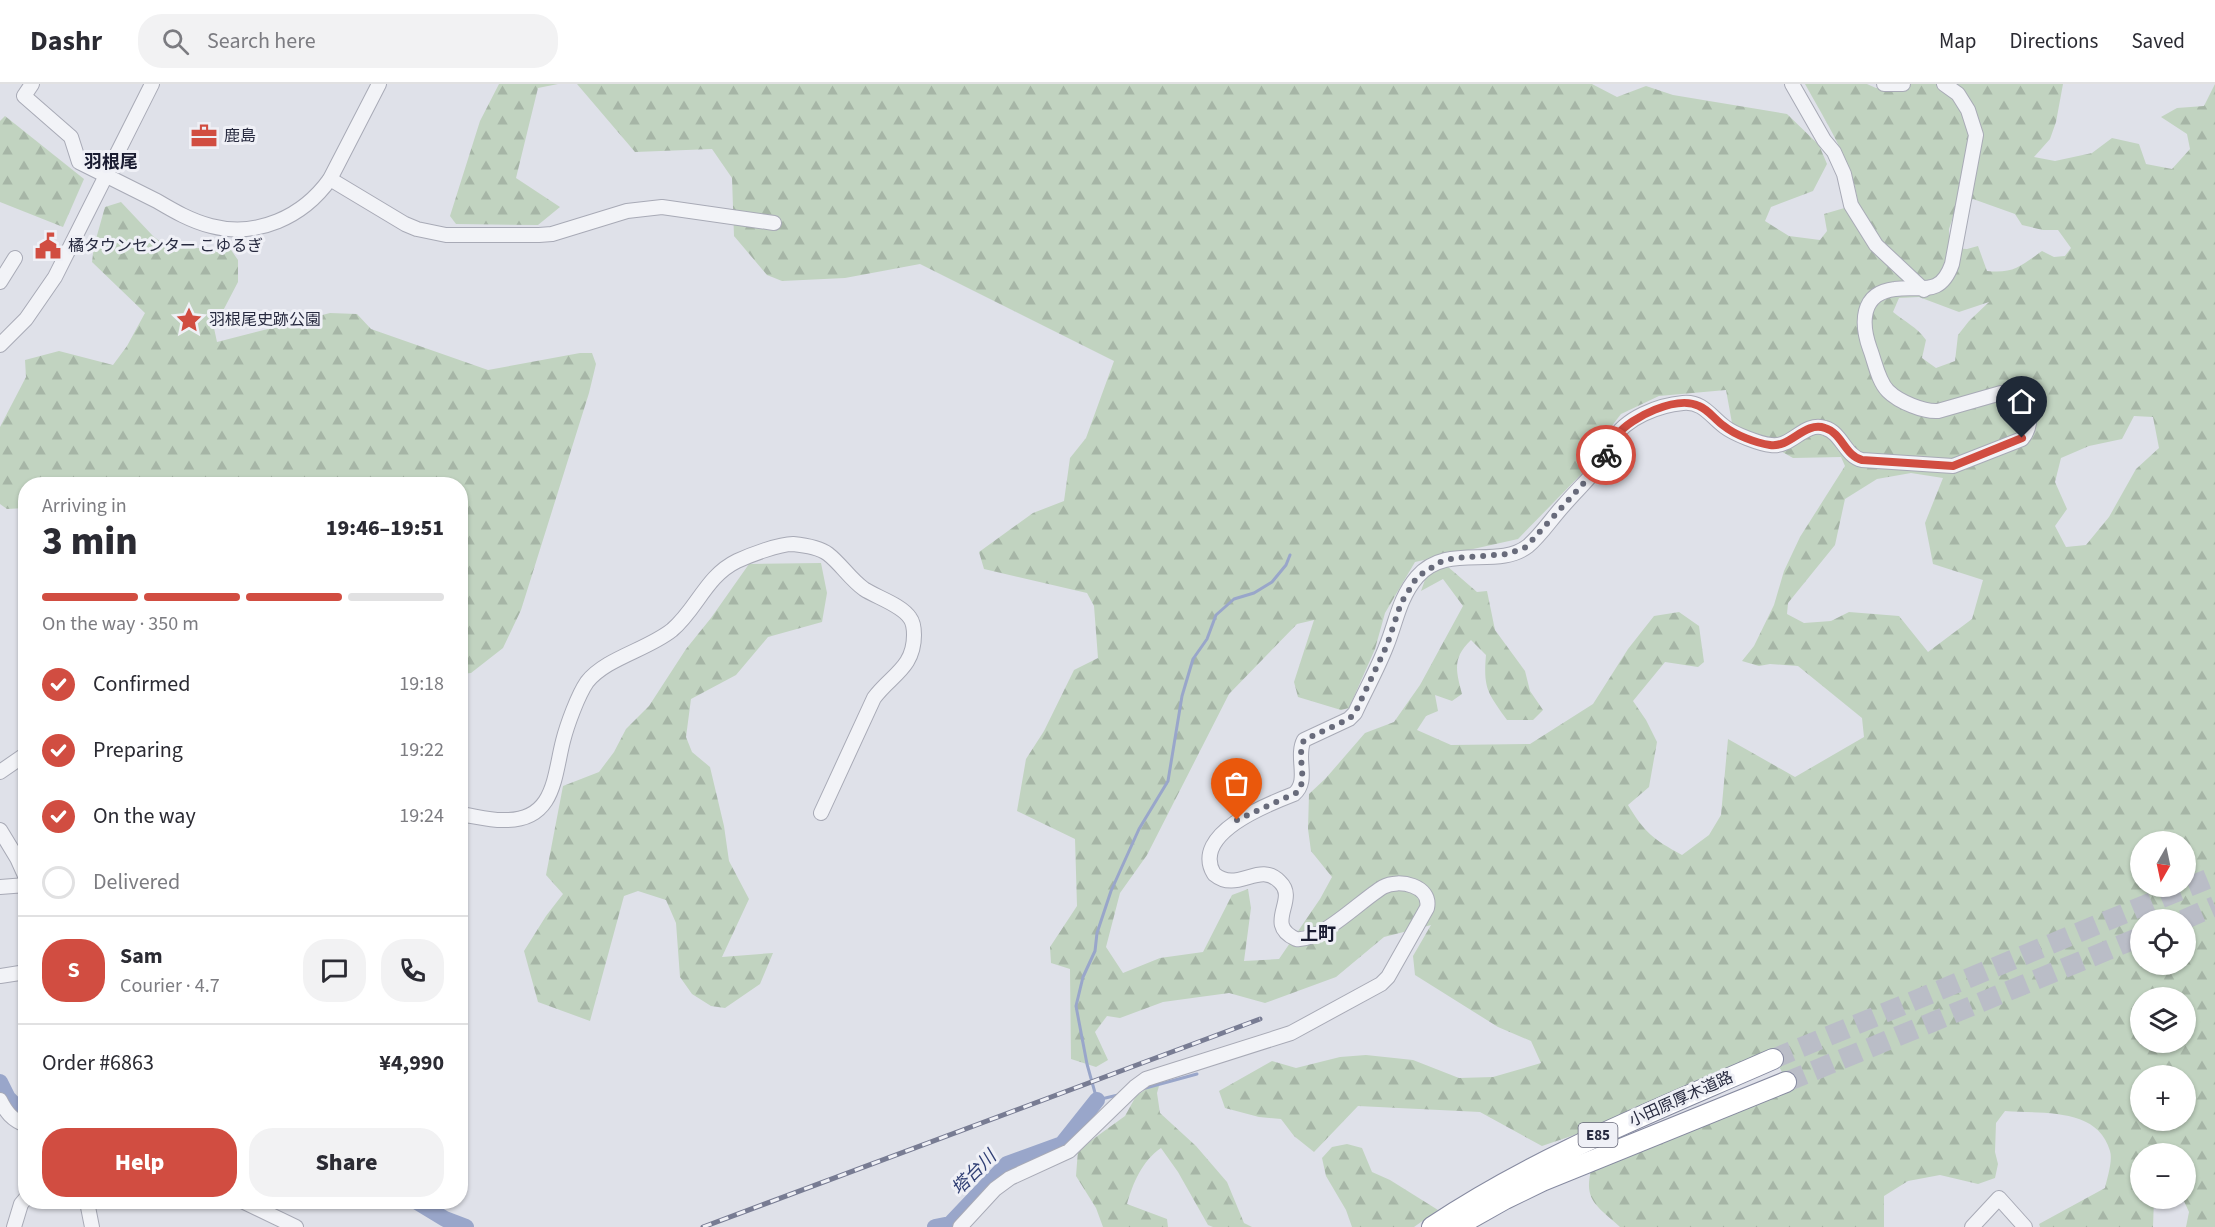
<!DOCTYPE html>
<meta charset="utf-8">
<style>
:root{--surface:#fff;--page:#f2f2f3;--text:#2b2b33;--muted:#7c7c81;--line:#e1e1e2;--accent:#d14d41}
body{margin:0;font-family:"Source Sans 3","Noto Sans JP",sans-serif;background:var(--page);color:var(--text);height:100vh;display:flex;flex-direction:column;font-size:22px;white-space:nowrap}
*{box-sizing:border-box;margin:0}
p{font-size:20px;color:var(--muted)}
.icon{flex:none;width:33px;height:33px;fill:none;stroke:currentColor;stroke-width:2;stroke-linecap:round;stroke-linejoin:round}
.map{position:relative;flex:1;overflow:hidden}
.sheet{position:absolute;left:18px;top:393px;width:450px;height:732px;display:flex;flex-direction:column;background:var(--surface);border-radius:24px;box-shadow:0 2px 4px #0004}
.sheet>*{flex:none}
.needle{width:39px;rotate:189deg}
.controls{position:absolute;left:2130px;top:747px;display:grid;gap:12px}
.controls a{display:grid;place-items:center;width:66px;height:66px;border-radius:50%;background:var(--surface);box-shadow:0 2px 4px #0004;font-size:30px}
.pin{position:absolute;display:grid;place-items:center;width:51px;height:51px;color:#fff;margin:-62px -26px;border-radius:50% 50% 50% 0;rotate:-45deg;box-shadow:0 0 6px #0007}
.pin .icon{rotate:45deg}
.courier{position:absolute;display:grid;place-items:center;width:60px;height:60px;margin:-30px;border:4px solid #d14d41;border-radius:50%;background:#fff;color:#222;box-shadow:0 2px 8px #0007}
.head em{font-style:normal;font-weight:800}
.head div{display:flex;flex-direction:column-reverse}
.head{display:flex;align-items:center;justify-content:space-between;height:102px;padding:0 24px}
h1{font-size:39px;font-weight:800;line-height:45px}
.bar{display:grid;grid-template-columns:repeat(4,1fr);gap:9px 6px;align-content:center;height:72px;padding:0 24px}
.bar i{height:8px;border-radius:4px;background:var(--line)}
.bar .on{background:var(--accent)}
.bar p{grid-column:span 4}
.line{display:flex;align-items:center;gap:15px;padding:0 24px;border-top:2px solid var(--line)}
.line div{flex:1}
.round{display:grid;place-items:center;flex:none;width:63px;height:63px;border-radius:24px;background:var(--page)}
ol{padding:0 24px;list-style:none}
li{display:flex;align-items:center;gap:18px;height:66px}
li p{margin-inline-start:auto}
li .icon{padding:6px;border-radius:50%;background:var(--accent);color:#fff;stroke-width:4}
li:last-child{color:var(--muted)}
li i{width:33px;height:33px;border:3px solid var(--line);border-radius:50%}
.primary-button{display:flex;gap:12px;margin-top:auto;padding:12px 24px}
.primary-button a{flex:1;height:69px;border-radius:24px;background:var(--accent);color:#fff;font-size:24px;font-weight:800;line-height:69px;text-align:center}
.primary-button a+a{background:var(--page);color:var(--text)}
header{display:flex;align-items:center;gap:36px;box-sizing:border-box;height:84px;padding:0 30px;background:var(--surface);border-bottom:2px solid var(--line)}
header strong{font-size:28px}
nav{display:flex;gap:33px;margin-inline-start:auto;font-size:21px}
.search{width:420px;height:54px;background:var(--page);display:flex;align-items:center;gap:15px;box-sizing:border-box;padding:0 21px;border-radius:24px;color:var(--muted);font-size:22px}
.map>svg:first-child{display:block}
.forest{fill:url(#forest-firs);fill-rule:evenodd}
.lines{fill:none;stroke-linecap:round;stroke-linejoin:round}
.stream{stroke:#99a6ca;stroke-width:3}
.river{stroke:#99a6ca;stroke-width:16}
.highway-tunnel{stroke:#babdc7;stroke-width:20;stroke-dasharray:20 10;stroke-linecap:butt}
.minor-casing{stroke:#a8aab6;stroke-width:16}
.highway-casing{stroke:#868aa0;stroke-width:22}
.minor{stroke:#f2f3f7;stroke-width:14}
.highway{stroke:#fff;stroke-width:20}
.rail-casing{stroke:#787c93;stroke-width:5}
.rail{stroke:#eff0f6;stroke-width:3;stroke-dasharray:9;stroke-linecap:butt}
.done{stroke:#686b7b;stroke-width:6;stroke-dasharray:0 10.8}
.route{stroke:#d14d41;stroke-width:8}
.labels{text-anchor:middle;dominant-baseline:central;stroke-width:6;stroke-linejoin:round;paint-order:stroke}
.shield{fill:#eff0f6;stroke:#646677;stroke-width:1.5}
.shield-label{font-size:15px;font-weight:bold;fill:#282b40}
.poi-label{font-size:16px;fill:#282b40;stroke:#eff0f6;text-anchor:start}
.street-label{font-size:16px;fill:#282b40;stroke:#eff0f6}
.neighbourhood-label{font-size:18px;font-weight:bold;fill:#1a1c31;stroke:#eff0f6}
.water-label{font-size:18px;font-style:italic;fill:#314075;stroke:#eff0f6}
</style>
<header>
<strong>Dashr</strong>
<div class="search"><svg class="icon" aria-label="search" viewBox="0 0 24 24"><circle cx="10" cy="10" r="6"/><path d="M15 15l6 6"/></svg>Search here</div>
<nav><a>Map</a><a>Directions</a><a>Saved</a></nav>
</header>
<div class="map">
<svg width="2215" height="1143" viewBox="0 0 2215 1143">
<defs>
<pattern id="forest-firs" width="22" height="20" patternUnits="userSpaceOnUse" patternTransform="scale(1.5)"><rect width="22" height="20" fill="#c1d3c0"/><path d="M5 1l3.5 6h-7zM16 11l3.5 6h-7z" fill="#a6b5a6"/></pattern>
</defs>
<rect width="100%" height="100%" fill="#dfe1e9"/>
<g class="forest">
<path d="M499,0H558L538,4L516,94L560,123L538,141L456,140L450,132L480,37Z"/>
<path d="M577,0H1592L1617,13L1646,2L1673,11L1787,30L1819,61L1827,80L1813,107L1771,123L1765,137L1789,152L1820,156L1827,147L1824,130L1858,120C1855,82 1823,33 1805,0H1867L1876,4L1905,0H2063L2056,38L2050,55L2034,73L2055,77L2092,69L2112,54L2139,60L2146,80L2172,85L2190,65L2187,50L2161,33L2177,24L2204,22L2215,0V1143H2186L2189,1128L2183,1115L2186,1114V1070H2140V1114L2154,1115L2153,1143H2040L2039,1140L2105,1104C2107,1094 2113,1077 2110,1067C2098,1023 2042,1030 2005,1027L1996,1039L1995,1068L1998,1080L1995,1094L1978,1100L1940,1091L1908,1097L1884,1112V1143H1620C1598,1122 1582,1117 1592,1083L1792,1007L1772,969L1586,1047L1542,1062L1480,1028L1358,1022L1314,1068L1294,1052L1281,1035L1259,1033L1225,1024L1219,1007L1272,977L1296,984L1340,973L1366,971L1413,976L1459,994L1493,993L1541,979L1531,957L1498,943L1415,891L1413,872L1431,841L1384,853L1336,893L1265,919L1229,909L1163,918L1120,934L1107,932L1095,948L1108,976L1096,983L1071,975L1070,885L1051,879L1050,863L1077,822L1075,755L1017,727L1026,675L1044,647L1074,586L1098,574L1094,522L1087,509L984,485L979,468L1033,429L1064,417L1070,374L1086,354L1114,277L920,180L845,194L782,197L767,191L734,152L732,94L712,65L635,68ZM1973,115L2015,130L2022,141L2043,146H2058L2071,164L2065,172L2054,173L2042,167C2021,182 2013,190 1987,187L1978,162L1967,165L1949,164V145L1956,124ZM1919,213L1959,228L1989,218L1969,237L1958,251L1955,277L1936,284L1922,274L1926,256C1917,243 1905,238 1893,228L1899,214ZM1726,306L1732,339L1793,374L1841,373L1845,382L1800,453L1784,487L1774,521L1754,562L1742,577L1759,582L1770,580L1798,582L1862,634L1864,653L1795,693L1728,655L1721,731L1709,751L1682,771C1653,755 1645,749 1628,721L1649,703L1657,658L1646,636L1633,617L1665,578L1698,583L1704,578L1699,542L1679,528L1654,532L1628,565L1593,620L1530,660L1451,661L1417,646L1426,632L1438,627L1435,611L1452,617L1462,610C1456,587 1452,574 1471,556L1486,571C1483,605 1488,609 1507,636H1533L1543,626L1530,607L1525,587L1495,546L1487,507L1477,508L1447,482L1427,490L1421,507L1443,495L1463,522L1420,601L1394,638L1365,649L1326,694L1309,710L1308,745L1311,767L1332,793L1320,815L1279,875L1244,877L1251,824L1248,805L1232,811L1203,868L1160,874L1123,889L1106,863L1120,809L1147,771L1229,610L1297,540L1314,536L1294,598L1298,613L1341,626L1349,624L1375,565L1385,529L1415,478L1518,455L1595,376L1594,365L1621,330L1659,312ZM2134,332L2153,333L2159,364L2136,385L2109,433L2086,461L2066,463L2055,442L2067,425L2055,398L2061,374L2089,362L2122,355ZM1911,389L1943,394L1925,439L1933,480L1983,496L1972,535L1928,568L1899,532L1849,528L1831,537L1804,539L1787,530L1788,519L1835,461L1845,415L1877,395ZM2140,758H2186V802H2140ZM2140,836H2186V880H2140ZM2140,914H2186V958H2140ZM2140,992H2186V1036H2140Z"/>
<path d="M5,32L84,95L63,143L0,118V37Z"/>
<path d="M121,118L153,152L170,165L229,163L238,176V198L214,244L217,258L330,229L357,230L371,245L488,286L580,269H592L596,280L589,309L521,526L503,564L471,589L461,590L460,400H26L25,424L7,425L0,420V343L26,293L25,276L59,267L113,281L127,262L145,229L92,178L94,162L105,123Z"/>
<path d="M821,479L827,509L822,538L768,553L736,591L691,615L686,653L692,668L710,683L724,742L729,777L749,815L722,873L773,869L760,900L725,924L711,922L692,910L680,893L676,839L666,816L638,807L624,812L590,937L538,918L524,867L546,832L563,810L546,791L563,702L599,688L614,668L626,645L649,622L686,565L711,534L749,480Z"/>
<path d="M1161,995L1157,1009L1160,1029L1196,1062L1227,1098L1244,1139L1252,1143H1213L1208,1141L1178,1088L1161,1064C1142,1077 1133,1099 1127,1120L1167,1135L1168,1143H1103L1096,1124L1076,1092L1078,1066L1125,1032L1136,1012Z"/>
<path d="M1347,1060L1362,1064L1372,1088L1390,1096L1438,1126L1414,1143H1352L1346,1126L1326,1092L1322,1074L1332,1063Z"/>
</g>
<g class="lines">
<g class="stream">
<path d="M1142,1005L1197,990"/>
<path d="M1118,1011L1097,1016L1087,980L1076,922L1083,893L1095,867L1097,849L1111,807L1139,745L1168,697L1182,612L1193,575L1207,555L1216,531L1234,515L1254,509L1272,498L1286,481L1290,471"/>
</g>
<g class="river">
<path d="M0,998L8,1014L26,1032"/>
<path d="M417,1118L445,1135L466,1143"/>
<path d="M935,1143L950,1140L1007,1080L1062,1060L1097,1016"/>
</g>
<g class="highway-tunnel">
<path d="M2183,836L2215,822"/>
<path d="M1773,975L2215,792"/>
<path d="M1786,998L2140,853"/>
</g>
<g class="minor-casing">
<g id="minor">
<path d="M32,0L24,12L71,53L79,78C105,91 131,104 157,117C174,127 191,137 211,142C257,154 303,133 330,95L379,0"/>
<path d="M1792,0L1824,56L1834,68L1844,90L1851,121L1876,161L1924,206"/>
<path d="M1884,0H1903"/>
<path d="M330,95L405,140L417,145L446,151H539L552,150L627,127L662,123L774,139"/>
<path d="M0,198L15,174"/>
<path d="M0,261L26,235L55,193L152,0"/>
<path d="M0,688L26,670"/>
<path d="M460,730C475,732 491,737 506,736C555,736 554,692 563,657C567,641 578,611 587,598C606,574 647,566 672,546C697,525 706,492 737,477C750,471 779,460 793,460C803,461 820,464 828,470C841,480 850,495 864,505C876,513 902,521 910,534C913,538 914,546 914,551C914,584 891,591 874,614L821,729"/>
<path d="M0,746L17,774L26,794"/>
<path d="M0,803L26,801"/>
<path d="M0,892L26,888"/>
<path d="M0,1016C6,1028 12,1036 26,1041"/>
<path d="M87,1118L92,1143"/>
<path d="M244,1118L296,1143"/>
<path d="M14,1143L21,1120L26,1114"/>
<path d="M960,1143L995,1105L1010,1094L1069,1067L1135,1003L1146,995L1291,949L1381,900L1388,893L1427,824C1432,802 1399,794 1383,803C1361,816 1321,858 1296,855C1263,840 1299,816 1280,798C1259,776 1238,810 1214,790C1190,750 1268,720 1294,710C1310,697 1295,673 1304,656L1349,635L1355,629C1365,607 1377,586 1386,563C1396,539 1399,514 1417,493C1447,458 1497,486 1528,462C1541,451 1552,434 1564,421C1576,407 1589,395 1601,380C1606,373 1608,364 1613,356C1625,334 1659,321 1683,319C1703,317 1711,333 1725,343C1734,350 1760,360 1771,361C1792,364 1804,337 1825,344C1842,349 1845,372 1862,376L1953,382L2022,355C2038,335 2026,309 2001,309L1938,327C1924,328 1899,318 1888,307C1878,297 1875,278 1870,265C1861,240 1860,209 1895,205C1921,201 1940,214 1952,180L1976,51L1968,26L1958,10L1944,0"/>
<path d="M1972,1143L1999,1114L2025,1143"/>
</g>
</g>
<g class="highway-casing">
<g id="highway">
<path d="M1457,1142L1505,1115L1542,1097L1786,998"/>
<path d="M1432,1143C1538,1072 1657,1026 1773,975"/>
</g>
</g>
<use href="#minor" class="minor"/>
<use href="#highway" class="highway"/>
<g class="rail-casing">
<path id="rail" d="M703,1143L1260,935"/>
</g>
<use href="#rail" class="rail"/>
</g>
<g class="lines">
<path class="done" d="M1237,736L1298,708C1308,693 1296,673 1304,656L1349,635L1355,629L1387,561L1401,519L1417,493L1442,477L1456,474L1508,470L1526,463L1600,381L1606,371"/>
<path class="route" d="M1606,371C1609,364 1612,356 1617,351C1631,333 1677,311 1699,322C1709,326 1715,336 1724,342C1735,351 1756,359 1770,361C1791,364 1804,337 1825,344C1842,349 1845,372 1862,376L1953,382L2022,354"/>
</g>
<defs>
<g id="office-bare" transform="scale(2.07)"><path d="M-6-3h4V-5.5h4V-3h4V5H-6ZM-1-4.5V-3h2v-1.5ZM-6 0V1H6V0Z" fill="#d14d41" stroke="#eff0f6" stroke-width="2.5" paint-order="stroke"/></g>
<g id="civic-bare" transform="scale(2.07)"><path d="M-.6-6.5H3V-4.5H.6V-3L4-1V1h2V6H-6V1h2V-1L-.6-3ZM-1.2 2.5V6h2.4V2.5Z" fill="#d14d41" stroke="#eff0f6" stroke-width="2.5" paint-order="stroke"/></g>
<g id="sight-bare" transform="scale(2.07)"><path d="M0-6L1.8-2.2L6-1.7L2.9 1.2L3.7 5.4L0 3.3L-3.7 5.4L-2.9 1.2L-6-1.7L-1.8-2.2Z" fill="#d14d41" stroke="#eff0f6" stroke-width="2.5" paint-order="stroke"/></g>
</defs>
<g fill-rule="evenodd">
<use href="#office-bare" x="204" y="52"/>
<use href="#civic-bare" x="48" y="162"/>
<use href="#sight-bare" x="189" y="236"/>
</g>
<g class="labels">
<rect class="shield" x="1578.5" y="1039" width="39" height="24" rx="4.5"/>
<g class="shield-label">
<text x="1598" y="1051">E85</text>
</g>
<g class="poi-label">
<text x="224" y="52">鹿島</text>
<text x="68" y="162">橘タウンセンター こゆるぎ</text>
<text x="209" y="236">羽根尾史跡公園</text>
</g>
<g class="street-label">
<text transform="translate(1681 1015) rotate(-24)">小田原厚木道路</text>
</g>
<g class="neighbourhood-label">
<text x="111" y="78">羽根尾</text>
<text x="1318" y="850">上町</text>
</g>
<g class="water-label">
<text transform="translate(974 1089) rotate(-45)">塔台川</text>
</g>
</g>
</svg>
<div class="controls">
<a><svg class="needle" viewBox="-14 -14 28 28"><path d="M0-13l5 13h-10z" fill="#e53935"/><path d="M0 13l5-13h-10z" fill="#7c7c81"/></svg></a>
<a><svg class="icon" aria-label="locate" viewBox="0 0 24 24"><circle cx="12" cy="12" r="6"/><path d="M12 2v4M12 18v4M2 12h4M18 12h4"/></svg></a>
<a><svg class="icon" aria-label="layers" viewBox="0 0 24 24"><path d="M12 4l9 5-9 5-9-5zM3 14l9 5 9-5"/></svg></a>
<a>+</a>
<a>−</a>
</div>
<div class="pin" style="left:1237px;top:736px;background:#ea580c"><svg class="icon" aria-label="bag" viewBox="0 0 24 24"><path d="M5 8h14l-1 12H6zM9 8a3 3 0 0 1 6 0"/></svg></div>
<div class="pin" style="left:2022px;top:354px;background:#1f2937"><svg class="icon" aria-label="home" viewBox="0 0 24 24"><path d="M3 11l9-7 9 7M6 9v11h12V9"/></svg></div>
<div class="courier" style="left:1606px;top:371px"><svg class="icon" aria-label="bike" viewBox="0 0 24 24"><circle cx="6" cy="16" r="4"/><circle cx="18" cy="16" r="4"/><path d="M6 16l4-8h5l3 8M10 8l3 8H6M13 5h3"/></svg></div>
<section class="sheet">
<div class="head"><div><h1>3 min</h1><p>Arriving in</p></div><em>19:46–19:51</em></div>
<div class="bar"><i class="on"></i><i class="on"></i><i class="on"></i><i></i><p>On the way · 350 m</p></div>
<ol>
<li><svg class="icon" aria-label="check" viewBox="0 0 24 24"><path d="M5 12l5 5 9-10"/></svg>Confirmed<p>19:18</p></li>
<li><svg class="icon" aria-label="check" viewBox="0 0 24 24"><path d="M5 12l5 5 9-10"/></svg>Preparing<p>19:22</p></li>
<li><svg class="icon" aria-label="check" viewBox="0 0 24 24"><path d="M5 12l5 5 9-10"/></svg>On the way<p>19:24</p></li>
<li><i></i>Delivered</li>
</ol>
<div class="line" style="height:108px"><b class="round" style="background:var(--accent);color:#fff">S</b><div><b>Sam</b><p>Courier · 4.7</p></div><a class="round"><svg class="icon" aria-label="chat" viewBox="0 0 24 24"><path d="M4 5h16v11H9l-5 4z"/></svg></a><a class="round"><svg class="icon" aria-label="phone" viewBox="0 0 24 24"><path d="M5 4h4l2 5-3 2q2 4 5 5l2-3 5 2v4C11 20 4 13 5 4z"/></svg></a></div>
<div class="line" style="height:78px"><div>Order #6863</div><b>¥4,990</b></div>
<div class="primary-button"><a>Help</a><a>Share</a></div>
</section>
</div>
